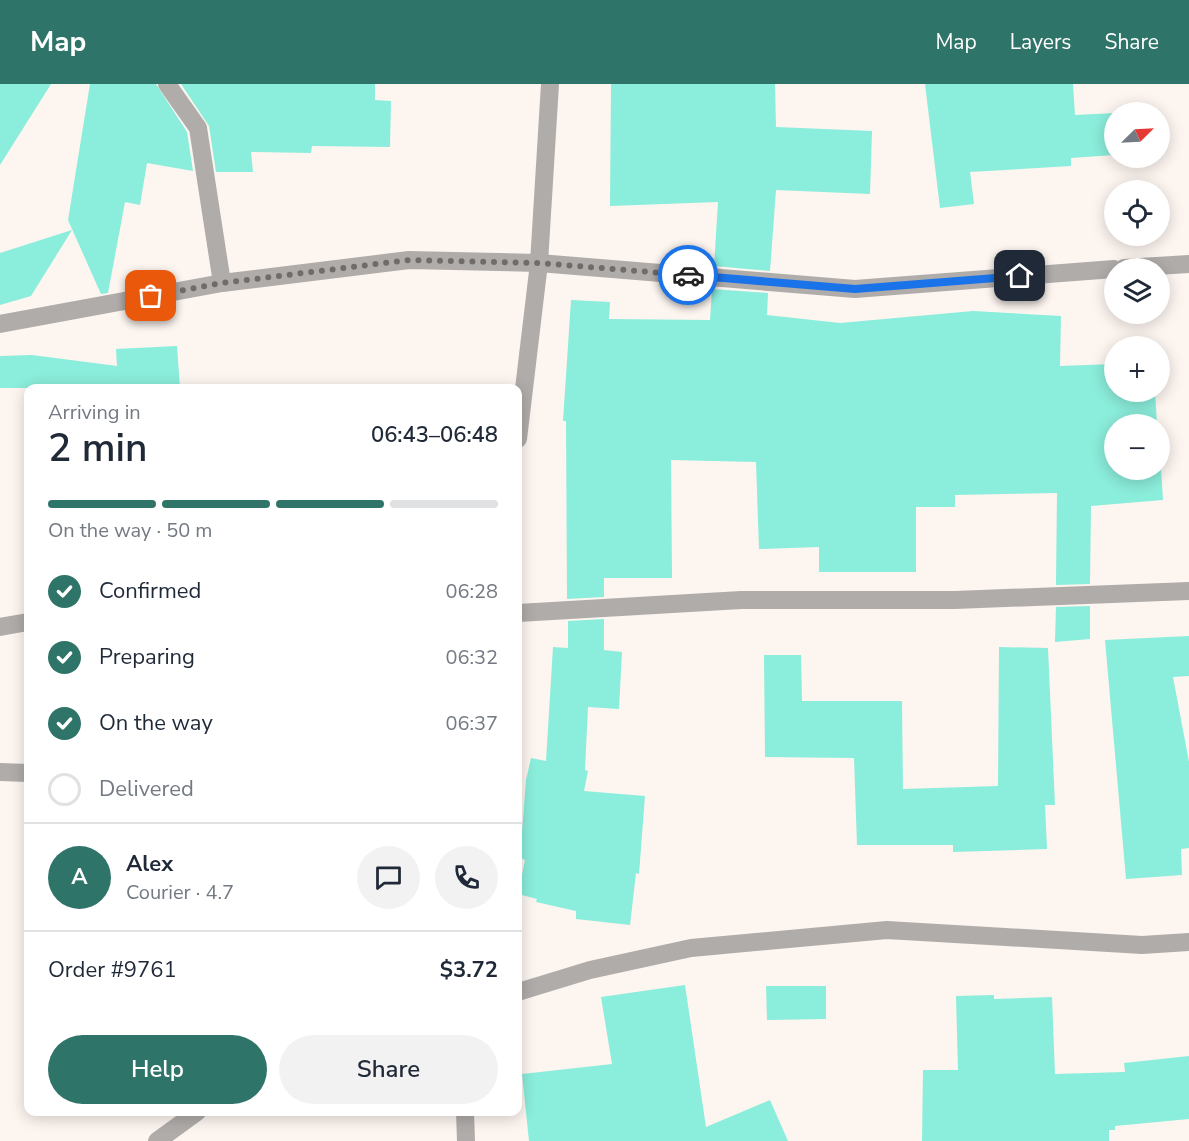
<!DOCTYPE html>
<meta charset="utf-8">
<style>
:root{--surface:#fff;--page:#f2f2f3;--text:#1f2937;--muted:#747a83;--line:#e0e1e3;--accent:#2f7468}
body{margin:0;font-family:"Nunito Sans",sans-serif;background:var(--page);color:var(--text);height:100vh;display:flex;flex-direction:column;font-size:22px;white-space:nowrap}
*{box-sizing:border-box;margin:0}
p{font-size:20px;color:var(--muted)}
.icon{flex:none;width:33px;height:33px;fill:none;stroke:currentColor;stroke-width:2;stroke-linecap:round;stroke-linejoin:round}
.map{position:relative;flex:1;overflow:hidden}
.sheet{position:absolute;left:24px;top:300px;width:498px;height:732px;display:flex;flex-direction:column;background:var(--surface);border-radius:12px;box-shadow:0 3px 15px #0003}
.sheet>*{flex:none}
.needle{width:39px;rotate:66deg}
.controls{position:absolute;left:1104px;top:18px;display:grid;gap:12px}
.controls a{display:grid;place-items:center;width:66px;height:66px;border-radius:50%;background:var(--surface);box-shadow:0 3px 15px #0003;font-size:30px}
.pin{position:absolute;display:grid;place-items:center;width:51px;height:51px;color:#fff;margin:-26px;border-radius:12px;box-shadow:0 3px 9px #0006}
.courier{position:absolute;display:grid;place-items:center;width:60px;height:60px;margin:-30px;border:4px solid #1a73e8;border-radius:50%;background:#fff;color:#222;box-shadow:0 2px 8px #0007}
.head em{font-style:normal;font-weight:600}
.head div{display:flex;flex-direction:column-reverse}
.head{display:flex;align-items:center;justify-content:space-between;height:102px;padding:0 24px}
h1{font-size:39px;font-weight:600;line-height:45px}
.bar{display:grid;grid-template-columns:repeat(4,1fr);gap:9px 6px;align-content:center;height:72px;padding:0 24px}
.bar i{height:8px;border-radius:4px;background:var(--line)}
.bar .on{background:var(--accent)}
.bar p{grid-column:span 4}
.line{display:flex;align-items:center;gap:15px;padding:0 24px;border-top:2px solid var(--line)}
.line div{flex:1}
.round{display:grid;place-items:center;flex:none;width:63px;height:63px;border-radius:32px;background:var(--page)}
ol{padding:0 24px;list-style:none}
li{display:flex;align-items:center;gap:18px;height:66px}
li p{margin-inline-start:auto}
li .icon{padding:6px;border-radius:50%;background:var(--accent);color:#fff;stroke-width:4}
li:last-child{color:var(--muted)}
li i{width:33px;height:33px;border:3px solid var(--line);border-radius:50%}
.button{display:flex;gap:12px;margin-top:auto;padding:12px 24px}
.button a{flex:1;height:69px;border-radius:36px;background:var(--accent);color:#fff;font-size:24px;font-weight:600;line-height:69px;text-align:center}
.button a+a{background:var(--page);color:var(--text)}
header{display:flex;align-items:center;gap:36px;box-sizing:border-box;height:84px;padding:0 30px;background:var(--accent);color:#fff}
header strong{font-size:28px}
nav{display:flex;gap:33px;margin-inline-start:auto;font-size:21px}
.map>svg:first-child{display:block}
.building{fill:#8beddb}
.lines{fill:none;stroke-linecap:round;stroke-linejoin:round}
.minor{stroke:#b0acaa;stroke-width:18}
.tertiary{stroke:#b0acaa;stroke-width:18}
.done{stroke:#716c69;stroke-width:6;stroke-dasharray:0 10.8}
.route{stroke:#1a73e8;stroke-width:8}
</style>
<header>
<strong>Map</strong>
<nav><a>Map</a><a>Layers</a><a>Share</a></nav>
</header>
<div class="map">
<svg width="1189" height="1057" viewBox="0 0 1189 1057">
<rect width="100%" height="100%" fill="#fdf5f0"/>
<g class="building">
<path d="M0,0H51L0,81Z"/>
<path d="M90,0H156L187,48L193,87L147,79L140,121L125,118L108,209L101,210L68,136Z"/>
<path d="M181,0H375V16L391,17L390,63L312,62L311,69L251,68L253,88H216L209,42Z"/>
<path d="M611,0H775L776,43L872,47L870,110L776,106L770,187L714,182L718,118L610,122Z"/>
<path d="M925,0H1073L1075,31L1114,29V71L1071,74V82L970,88L974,120L940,124Z"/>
<path d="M72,146L31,212L0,221V169Z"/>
<path d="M712,205L768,209L767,231L840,239L973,227L1061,232L1060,282L1114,280V308H1155L1157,340H1114V386H1160V368L1163,416L1091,422L1090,500L1056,501L1057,409L955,411V423H916V488H819V463L759,465L756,378L671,376L672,494H604V513L567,515L566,337H563L571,216L610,218L609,235L710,236Z"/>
<path d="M177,262L180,304H118V298L117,304H0V272L32,271L117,282L116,265Z"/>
<path d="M1090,522V555L1055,558L1056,523Z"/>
<path d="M604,535V566L622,568L619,625L588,623L585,686L588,687L584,707L645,712L639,790L636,789L630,841L576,835V827L536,818L537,815L518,810L525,776L520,774L526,696L531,674L546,677L553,563L568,564V537Z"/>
<path d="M1189,552V592L1173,593L1189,678V764L1181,765L1182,791L1126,795L1105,556Z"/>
<path d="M999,563L1048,564L1055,721H1045L1047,765L953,768V761H857L854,674L765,673L764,571H801L802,617H902L903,705L998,702Z"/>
<path d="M685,901L706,1043L770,1016L788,1057H529L522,990L612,980L601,913Z"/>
<path d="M766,902H826V935L767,936Z"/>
<path d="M994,911V915L1052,913L1055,990L1125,988L1124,979L1189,972V1035L1115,1042V1046H1109V1057H922L923,986H958L956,912Z"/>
</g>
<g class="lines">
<g class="minor">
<path d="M167,0L198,44L222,199"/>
<path d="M1124,184L1189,180"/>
<path d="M0,240L222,199L409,176L539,179L855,205L1114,185"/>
<path d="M518,529L741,516H955L1189,507"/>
<path d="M0,543L28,538"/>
<path d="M0,688L28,689"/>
<path d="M518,908L590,886L691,864L887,846L1142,861L1189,858"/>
<path d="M157,1057L197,1028"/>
</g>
<g class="tertiary">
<path d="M518,355L539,179L550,0"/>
<path d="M465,1028L466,1057"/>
</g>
</g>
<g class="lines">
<path class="done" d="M151,212L222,199L409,176L539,179L688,191"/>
<path class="route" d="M688,191L855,205L1020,192"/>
</g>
</svg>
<div class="controls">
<a><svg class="needle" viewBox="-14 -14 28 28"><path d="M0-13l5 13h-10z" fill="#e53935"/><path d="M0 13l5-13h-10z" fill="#747a83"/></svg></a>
<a><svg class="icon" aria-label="locate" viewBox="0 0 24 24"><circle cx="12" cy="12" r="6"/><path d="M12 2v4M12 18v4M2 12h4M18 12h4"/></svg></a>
<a><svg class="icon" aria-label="layers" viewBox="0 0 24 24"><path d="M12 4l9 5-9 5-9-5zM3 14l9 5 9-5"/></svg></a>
<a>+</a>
<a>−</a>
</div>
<div class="pin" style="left:151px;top:212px;background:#ea580c"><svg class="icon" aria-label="bag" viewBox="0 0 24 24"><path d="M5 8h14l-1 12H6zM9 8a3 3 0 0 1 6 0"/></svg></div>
<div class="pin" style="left:1020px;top:192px;background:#1f2937"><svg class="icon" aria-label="home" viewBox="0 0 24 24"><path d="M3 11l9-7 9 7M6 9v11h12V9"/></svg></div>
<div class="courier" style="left:688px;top:191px"><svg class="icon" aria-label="car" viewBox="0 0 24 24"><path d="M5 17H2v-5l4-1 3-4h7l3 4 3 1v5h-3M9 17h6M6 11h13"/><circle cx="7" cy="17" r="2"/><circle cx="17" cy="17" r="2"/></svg></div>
<section class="sheet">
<div class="head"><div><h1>2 min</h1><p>Arriving in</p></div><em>06:43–06:48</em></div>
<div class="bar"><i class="on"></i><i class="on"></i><i class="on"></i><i></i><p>On the way · 50 m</p></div>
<ol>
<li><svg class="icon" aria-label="check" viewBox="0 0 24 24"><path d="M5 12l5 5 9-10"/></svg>Confirmed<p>06:28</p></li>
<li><svg class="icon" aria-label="check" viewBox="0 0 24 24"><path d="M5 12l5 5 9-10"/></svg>Preparing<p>06:32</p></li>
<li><svg class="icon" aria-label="check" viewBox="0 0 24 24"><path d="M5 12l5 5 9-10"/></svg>On the way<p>06:37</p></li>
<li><i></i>Delivered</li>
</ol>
<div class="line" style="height:108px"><b class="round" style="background:var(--accent);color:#fff">A</b><div><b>Alex</b><p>Courier · 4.7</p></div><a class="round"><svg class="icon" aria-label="chat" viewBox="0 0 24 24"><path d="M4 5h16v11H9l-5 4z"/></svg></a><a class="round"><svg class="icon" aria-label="phone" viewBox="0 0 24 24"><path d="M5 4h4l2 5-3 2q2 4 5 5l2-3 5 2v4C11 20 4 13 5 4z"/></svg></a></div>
<div class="line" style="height:78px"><div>Order #9761</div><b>$3.72</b></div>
<div class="button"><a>Help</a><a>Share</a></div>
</section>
</div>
